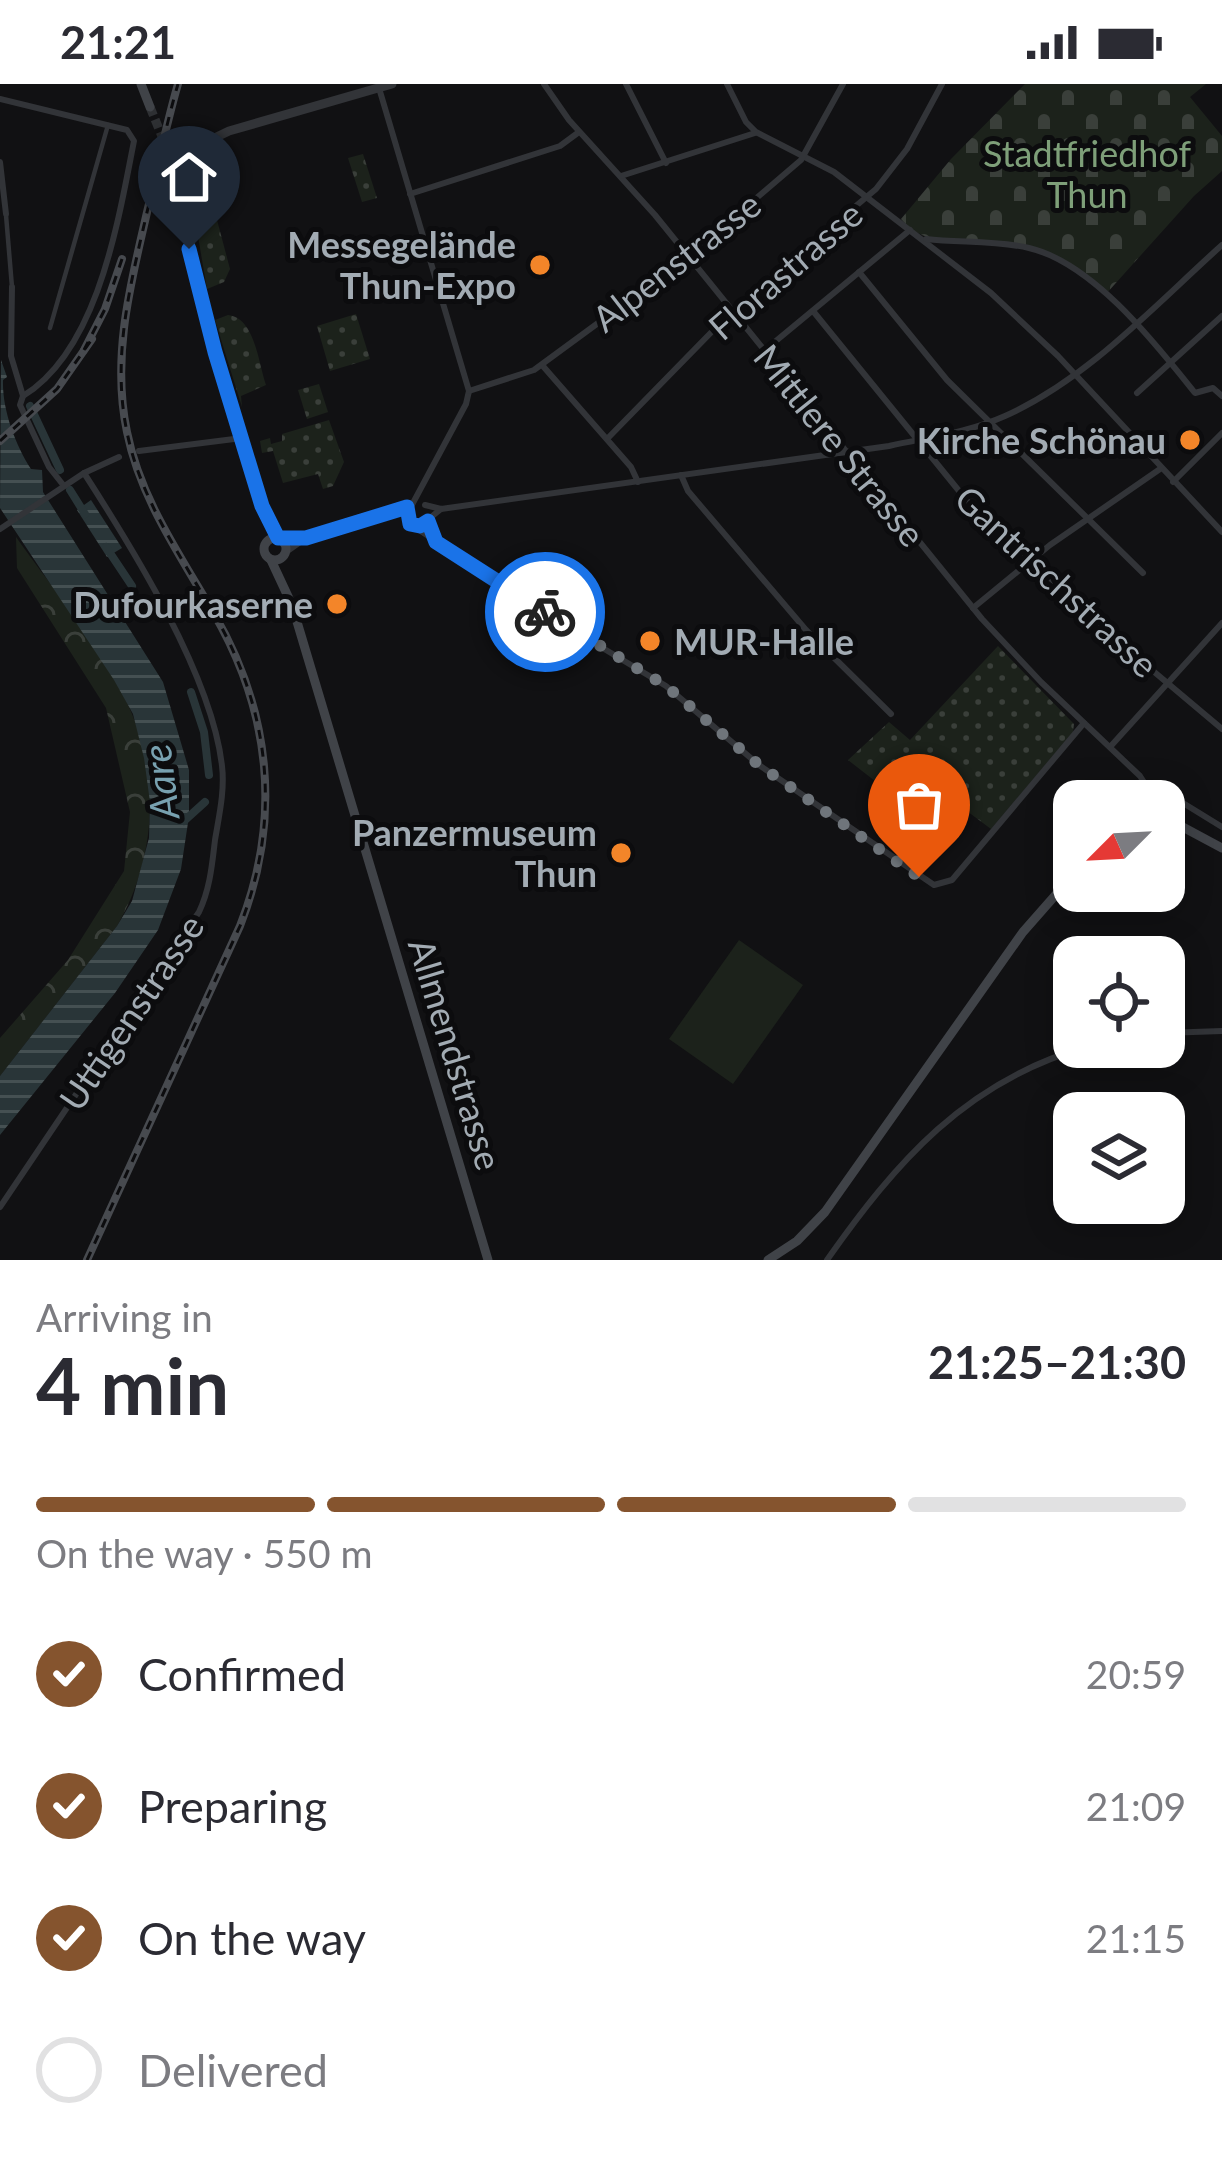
<!DOCTYPE html>
<meta charset="utf-8">
<style>
:root{--surface:#fff;--page:#f2f2f3;--text:#2b2b33;--muted:#7c7c81;--line:#e1e1e2;--accent:#85542e}
body{margin:0;font-family:Lato,sans-serif;background:var(--page);color:var(--text);height:100vh;display:flex;flex-direction:column;font-size:45px;white-space:nowrap}
*{box-sizing:border-box;margin:0}
p{font-size:39px;color:var(--muted)}
.icon{flex:none;width:66px;height:66px;fill:none;stroke:currentColor;stroke-width:2;stroke-linecap:round;stroke-linejoin:round}
.map{position:relative;height:1176px;overflow:hidden}
.details{display:flex;flex-direction:column;background:var(--surface);flex:1}
.details>*{flex:none}
.needle{width:78px;rotate:246deg}
.buttons{position:absolute;left:1053px;top:696px;display:grid;gap:24px}
.buttons a{display:grid;place-items:center;width:132px;height:132px;border-radius:24px;background:var(--surface);box-shadow:0 6px 30px #0003;font-size:60px}
.pin{position:absolute;display:grid;place-items:center;width:102px;height:102px;color:#fff;margin:-123px -51px;border-radius:50% 50% 50% 0;rotate:-45deg;box-shadow:0 0 12px #0007}
.pin .icon{rotate:45deg}
.courier{position:absolute;display:grid;place-items:center;width:120px;height:120px;margin:-60px;border:9px solid #1a73e8;border-radius:50%;background:#fff;color:#222;box-shadow:0 3px 15px #0007}
.head em{font-style:normal;font-weight:700}
.head div{display:flex;flex-direction:column-reverse}
.head{display:flex;align-items:center;justify-content:space-between;height:204px;padding:0 36px}
h1{font-size:78px;font-weight:700;line-height:90px}
.bar{display:grid;grid-template-columns:repeat(4,1fr);gap:18px 12px;align-content:center;height:144px;padding:0 36px}
.bar i{height:15px;border-radius:9px;background:var(--line)}
.bar .current{background:var(--accent)}
.bar p{grid-column:span 4}
ol{padding:0 36px;list-style:none}
li{display:flex;align-items:center;gap:36px;height:132px}
li p{margin-inline-start:auto}
li .icon{padding:12px;border-radius:50%;background:var(--accent);color:#fff;stroke-width:4}
li:last-child{color:var(--muted)}
li i{width:66px;height:66px;border:6px solid var(--line);border-radius:50%}
.status{display:flex;justify-content:space-between;align-items:center;height:84px;padding:0 60px;background:var(--surface);direction:ltr}
.status svg{height:33px;fill:currentColor}
.map>svg:first-child{display:block}
.grass{fill:url(#grass-dots)}
.forest{fill:url(#forest-crowns)}
.cemetery{fill:url(#cemetery-stones)}
.park{fill:#1c221b}
.water{fill:url(#water-rules)}
.lines{fill:none;stroke-linecap:round;stroke-linejoin:round}
.canal{stroke:#293538;stroke-width:8}
.secondary-tunnel{stroke:#2e3033;stroke-width:9;stroke-dasharray:9 4.5;stroke-linecap:butt}
.pedestrian{stroke:#323438;stroke-width:4.5}
.minor{stroke:#323438;stroke-width:6}
.tertiary{stroke:#323438;stroke-width:9}
.secondary{stroke:#404348;stroke-width:9}
.rail-casing{stroke:#474a4f;stroke-width:8}
.rail{stroke:#0c0c0e;stroke-width:3;stroke-dasharray:9;stroke-linecap:butt}
.done{stroke:#6f757b;stroke-width:12;stroke-dasharray:0 21.6}
.route{stroke:#1a73e8;stroke-width:15}
.poi-dot{fill:#f38529;stroke:#0c0c0e;stroke-width:4.5}
.labels{text-anchor:middle;dominant-baseline:central;stroke-width:10;stroke-linejoin:round;paint-order:stroke}
.park-label{font-size:36px;fill:#7e9f79;stroke:#0c0c0e}
.poi-label{font-size:36px;font-weight:bold;fill:#a2abb3;stroke:#0c0c0e;text-anchor:end}
.street-label{font-size:36px;fill:#a2abb3;stroke:#0c0c0e}
.water-label{font-size:39px;font-style:italic;fill:#78a1b0;stroke:#0c0c0e}
</style>
<div class="status"><b>21:21</b><svg viewBox="0 0 49 12"><path d="M0 12V9h3v3zM5 12V6h3v6zM10 12V3h3v9zM15 12V0h3v12zM26 1h20v11H26zM47 4h2v5h-2z"/></svg></div>
<div class="map">
<svg width="1222" height="1176" viewBox="0 0 1222 1176">
<defs>
<pattern id="grass-dots" width="8" height="8" patternUnits="userSpaceOnUse" patternTransform="scale(3)"><rect width="8" height="8" fill="#1c221b"/><path d="M2 2h.1M6 6h.1" fill="none" stroke="#3a3f3a" stroke-width="1.8" stroke-linecap="round"/></pattern>
<pattern id="forest-crowns" width="20" height="18" patternUnits="userSpaceOnUse" patternTransform="scale(3)"><rect width="20" height="18" fill="#1c221b"/><path d="M2 6a3 3 0 1 1 6 0M12 15a3 3 0 1 1 6 0" fill="none" stroke="#3a3f3a"/></pattern>
<pattern id="cemetery-stones" width="16" height="16" patternUnits="userSpaceOnUse" patternTransform="scale(3)"><rect width="16" height="16" fill="#1c221b"/><path d="M2 7V4a2 2 0 0 1 4 0v3zM10 15v-3a2 2 0 0 1 4 0v3z" fill="#3a3f3a"/></pattern>
<pattern id="water-rules" width="6" height="5" patternUnits="userSpaceOnUse" patternTransform="scale(3)"><rect width="6" height="5" fill="#293538"/><path d="M0 2.5h6" fill="none" stroke="#455052"/></pattern>
</defs>
<rect width="100%" height="100%" fill="#111113"/>
<g class="grass">
<path d="M363,70L377,114L362,118L348,74Z"/>
<path d="M200,72L230,185L224,198L207,205L189,99Z"/>
<path d="M356,230L370,275L330,287L317,242Z"/>
<path d="M228,231C255,234 258,278 266,301L241,312L242,323L215,236Z"/>
<path d="M319,300L328,328L307,335L298,306Z"/>
<path d="M329,336L344,378L333,402L323,405L318,390L283,399L273,367L262,369L260,357L270,354L271,360L282,357V350Z"/>
<path d="M998,562L1074,640L1073,648L991,745L932,701L916,720L875,697L848,676L889,638L910,656Z"/>
</g>
<path class="forest" d="M16,453C54,507 107,569 132,630C161,699 154,779 117,842L0,992V954L68,876L124,787L130,728L106,624L17,484Z"/>
<path class="cemetery" d="M1025,0H1206L1190,13L1222,52V87L1194,112L1106,210C1077,189 1051,169 1016,161C977,153 929,169 901,135L951,75Z"/>
<path class="park" d="M739,856L803,901L733,1000L669,955Z"/>
<g class="water">
<path d="M1,276L7,293L3,296C2,325 15,360 31,385L42,386L43,408L163,598L189,686V732L181,785L158,846L115,909L0,1051V992L117,842L132,817L149,754L150,718L144,674L133,630L114,596L0,424Z"/>
<path d="M91,416L122,464L107,473L77,426Z"/>
</g>
<g class="lines">
<g class="canal">
<path d="M30,322L60,386"/>
<path d="M70,406L85,430"/>
<path d="M106,463L132,502"/>
<path d="M191,608L204,648L209,691"/>
<path d="M184,737L205,718"/>
</g>
<path class="secondary-tunnel" d="M150,23L170,72"/>
<g class="pedestrian">
<path d="M6,131L12,203"/>
<path d="M50,244L108,41"/>
</g>
<g class="minor">
<path d="M544,0L569,36L655,131L982,535L1041,598L1140,692L1156,717"/>
<path d="M626,0L666,79"/>
<path d="M727,0L746,38L756,48L834,88L991,209L1058,272L1222,448"/>
<path d="M379,4L469,307L466,320L406,432L410,440L420,442L441,425"/>
<path d="M0,15L127,46L134,57C118,138 98,266 23,312"/>
<path d="M0,78L6,130"/>
<path d="M621,92L755,49"/>
<path d="M410,110L560,62L579,48"/>
<path d="M926,155C960,159 995,156 1029,164C1093,179 1155,259 1195,309L1213,304L1222,312"/>
<path d="M859,188L947,296L1143,489"/>
<path d="M12,203L11,272L23,312L20,321L49,383L64,402"/>
<path d="M813,227L968,418L1127,565L1222,645"/>
<path d="M765,266L910,146"/>
<path d="M542,281L631,383L638,398"/>
<path d="M469,307L534,286L684,176L801,76L843,0"/>
<path d="M1137,309L1222,232"/>
<path d="M607,355L735,224L876,105L907,65L942,0"/>
<path d="M139,367L242,354"/>
<path d="M681,391L688,407L806,546L891,630"/>
<path d="M1173,398L1222,349"/>
<path d="M425,421L441,425L889,362C929,353 967,349 1005,332C1088,295 1155,221 1222,161"/>
<path d="M413,442L571,545L666,602L759,681L934,801L952,796L1084,639"/>
<path d="M0,445L84,389L119,373"/>
<path d="M282,457L382,434L406,424"/>
<path d="M286,468L303,456"/>
<path d="M973,524L1050,461L1160,385"/>
<path d="M1110,663L1222,539"/>
<path d="M1151,708L1170,711L1222,743"/>
<path d="M1164,949L1222,947"/>
<path d="M0,1123L199,828C210,805 212,781 215,756C219,732 225,706 222,682C212,592 133,465 84,389"/>
<path d="M827,1176C896,1078 966,997 1086,963"/>
</g>
<path class="tertiary" d="M171,75L229,47L392,0"/>
<g class="secondary">
<path d="M141,0L150,23"/>
<path d="M170,72L181,105L201,222L262,422L278,454"/>
<circle cx="275" cy="465" r="11"/>
<path d="M271,476L292,521L488,1176"/>
<path d="M1164,729L1174,732L1179,743L1175,754L1164,758"/>
<path d="M1179,741L1222,764"/>
<path d="M768,1176L797,1157L825,1128L1023,848L1074,790"/>
</g>
<g class="rail-casing">
<g id="rail">
<path d="M84,266L105,225L122,175"/>
<path d="M0,357L57,305L92,255"/>
<path d="M87,1176L240,842C282,735 271,627 213,528C180,471 140,414 127,348C111,272 131,198 148,124C158,82 166,41 178,0"/>
</g>
</g>
<use href="#rail" class="rail"/>
</g>
<g class="lines">
<path class="done" d="M545,528L666,602L759,681L919,793"/>
<path class="route" d="M189,165L215,268L262,422L278,454H306L407,423L410,440L420,442L428,437L436,458L545,528"/>
</g>
<g class="poi-dot">
<circle cx="540" cy="181" r="12"/>
<circle cx="1190" cy="356" r="12"/>
<circle cx="337" cy="520" r="12"/>
<circle cx="650" cy="557" r="12"/>
<circle cx="621" cy="769" r="12"/>
</g>
<g class="labels">
<g class="park-label">
<text x="1087" y="69">Stadtfriedhof<tspan x="1087" dy="41">Thun</tspan></text>
</g>
<g class="poi-label">
<text x="516" y="160">Messegelände<tspan x="516" dy="41">Thun-Expo</tspan></text>
<text x="1166" y="356">Kirche Schönau</text>
<text x="313" y="520">Dufourkaserne</text>
<text x="674" y="557" text-anchor="start">MUR-Halle</text>
<text x="597" y="748">Panzermuseum<tspan x="597" dy="41">Thun</tspan></text>
</g>
<g class="street-label">
<text transform="translate(676 177) rotate(-38)">Alpenstrasse</text>
<text transform="translate(785 186) rotate(-41)">Florastrasse</text>
<text transform="translate(840 361) rotate(51)">Mittlere Strasse</text>
<text transform="translate(1057 497) rotate(43)">Gantrischstrasse</text>
<text transform="translate(131 928) rotate(-56)">Uttigenstrasse</text>
<text transform="translate(456 970) rotate(73)">Allmendstrasse</text>
</g>
<g class="water-label">
<text transform="translate(160 698) rotate(-97)">Aare</text>
</g>
</g>
</svg>
<div class="buttons">
<a><svg class="needle" viewBox="-14 -14 28 28"><path d="M0-13l5 13h-10z" fill="#e53935"/><path d="M0 13l5-13h-10z" fill="#7c7c81"/></svg></a>
<a><svg class="icon" aria-label="locate" viewBox="0 0 24 24"><circle cx="12" cy="12" r="6"/><path d="M12 2v4M12 18v4M2 12h4M18 12h4"/></svg></a>
<a><svg class="icon" aria-label="layers" viewBox="0 0 24 24"><path d="M12 4l9 5-9 5-9-5zM3 14l9 5 9-5"/></svg></a>
</div>
<div class="pin" style="left:919px;top:793px;background:#ea580c"><svg class="icon" aria-label="bag" viewBox="0 0 24 24"><path d="M5 8h14l-1 12H6zM9 8a3 3 0 0 1 6 0"/></svg></div>
<div class="pin" style="left:189px;top:165px;background:#1f2937"><svg class="icon" aria-label="home" viewBox="0 0 24 24"><path d="M3 11l9-7 9 7M6 9v11h12V9"/></svg></div>
<div class="courier" style="left:545px;top:528px"><svg class="icon" aria-label="bike" viewBox="0 0 24 24"><circle cx="6" cy="16" r="4"/><circle cx="18" cy="16" r="4"/><path d="M6 16l4-8h5l3 8M10 8l3 8H6M13 5h3"/></svg></div>
</div>
<section class="details">
<div class="head"><div><h1>4 min</h1><p>Arriving in</p></div><em>21:25–21:30</em></div>
<div class="bar"><i class="current"></i><i class="current"></i><i class="current"></i><i></i><p>On the way · 550 m</p></div>
<ol>
<li><svg class="icon" aria-label="check" viewBox="0 0 24 24"><path d="M5 12l5 5 9-10"/></svg>Confirmed<p>20:59</p></li>
<li><svg class="icon" aria-label="check" viewBox="0 0 24 24"><path d="M5 12l5 5 9-10"/></svg>Preparing<p>21:09</p></li>
<li><svg class="icon" aria-label="check" viewBox="0 0 24 24"><path d="M5 12l5 5 9-10"/></svg>On the way<p>21:15</p></li>
<li><i></i>Delivered</li>
</ol>
</section>
